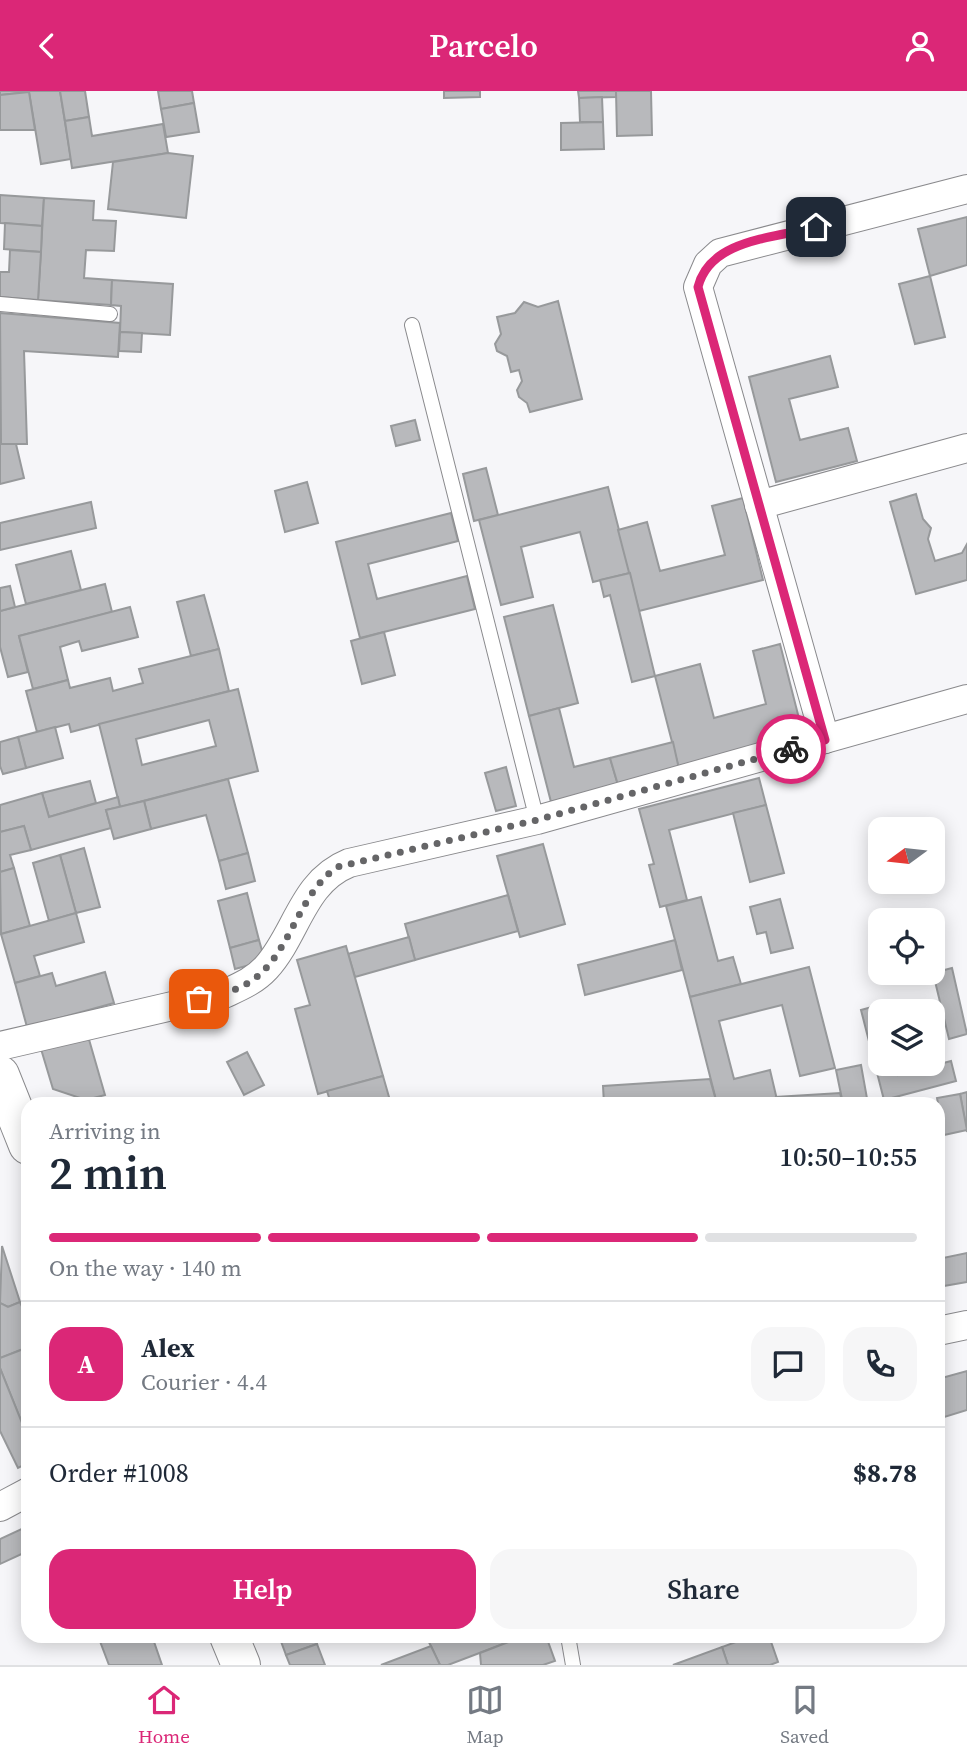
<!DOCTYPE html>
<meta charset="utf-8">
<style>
:root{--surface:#fff;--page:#f6f6f7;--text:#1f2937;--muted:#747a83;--line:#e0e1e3;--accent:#db2777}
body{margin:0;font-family:"Source Serif 4",serif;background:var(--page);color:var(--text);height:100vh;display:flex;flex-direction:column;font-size:26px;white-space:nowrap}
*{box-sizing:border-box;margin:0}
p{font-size:23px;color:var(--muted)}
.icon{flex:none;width:38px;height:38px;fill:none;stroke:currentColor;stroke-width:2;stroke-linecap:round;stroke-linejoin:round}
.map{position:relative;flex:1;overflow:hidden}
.panel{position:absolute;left:21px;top:1006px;width:924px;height:546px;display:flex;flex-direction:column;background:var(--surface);border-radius:21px;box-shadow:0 4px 18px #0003}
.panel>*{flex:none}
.needle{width:46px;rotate:255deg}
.buttons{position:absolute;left:868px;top:726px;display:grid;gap:14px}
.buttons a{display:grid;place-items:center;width:77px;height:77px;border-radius:14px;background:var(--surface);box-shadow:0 4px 18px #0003;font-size:35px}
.pin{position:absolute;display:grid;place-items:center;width:60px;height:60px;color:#fff;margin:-30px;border-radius:14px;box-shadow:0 4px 10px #0006}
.courier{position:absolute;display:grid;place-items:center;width:70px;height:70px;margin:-35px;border:5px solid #db2777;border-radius:50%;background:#fff;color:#222;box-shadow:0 2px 9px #0007}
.summary em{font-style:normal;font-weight:600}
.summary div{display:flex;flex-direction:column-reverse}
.summary{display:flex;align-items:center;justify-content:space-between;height:119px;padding:0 28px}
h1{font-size:46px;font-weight:600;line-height:52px}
.bar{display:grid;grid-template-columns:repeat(4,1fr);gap:10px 7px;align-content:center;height:84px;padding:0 28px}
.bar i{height:9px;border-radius:5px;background:var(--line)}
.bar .selected{background:var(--accent)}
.bar p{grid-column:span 4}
.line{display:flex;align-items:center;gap:18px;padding:0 28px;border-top:2px solid var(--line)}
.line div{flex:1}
.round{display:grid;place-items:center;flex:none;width:74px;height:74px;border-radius:21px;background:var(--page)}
.action{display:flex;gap:14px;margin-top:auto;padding:14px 28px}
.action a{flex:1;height:80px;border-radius:21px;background:var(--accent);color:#fff;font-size:28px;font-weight:600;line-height:80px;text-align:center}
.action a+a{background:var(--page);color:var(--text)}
header{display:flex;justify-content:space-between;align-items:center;height:91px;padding:0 28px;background:var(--accent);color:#fff;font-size:32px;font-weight:600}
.dock{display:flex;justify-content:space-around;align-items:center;height:98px;border-top:2px solid var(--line);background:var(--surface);font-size:19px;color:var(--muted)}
.dock a{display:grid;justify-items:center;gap:4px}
.dock .selected{color:var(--accent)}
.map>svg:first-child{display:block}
.building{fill:#b8b9bc;stroke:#97999b;stroke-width:2;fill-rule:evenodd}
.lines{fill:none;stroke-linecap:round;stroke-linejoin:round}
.service-casing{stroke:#8a8a8d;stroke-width:16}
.minor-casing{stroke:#8a8a8d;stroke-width:30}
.primary-casing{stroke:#8a8a8d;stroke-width:40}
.service{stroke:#fff;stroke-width:14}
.minor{stroke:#fff;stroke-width:28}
.primary{stroke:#fff;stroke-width:38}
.done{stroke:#656567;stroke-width:7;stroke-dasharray:0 12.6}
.route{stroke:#db2777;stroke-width:9}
</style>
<header><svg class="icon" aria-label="back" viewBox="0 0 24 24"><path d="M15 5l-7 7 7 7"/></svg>Parcelo<svg class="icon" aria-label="person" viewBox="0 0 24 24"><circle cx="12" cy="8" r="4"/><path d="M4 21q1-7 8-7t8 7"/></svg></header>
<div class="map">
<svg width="967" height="1574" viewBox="0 0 967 1574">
<rect width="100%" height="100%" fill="#f6f6f9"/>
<g class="building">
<path d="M0,0H60L71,68L41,73L29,1L0,4Z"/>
<path d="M60,0H85L89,26L65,30Z"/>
<path d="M158,0H192L194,12L161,18Z"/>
<path d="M444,0H480V6L444,7Z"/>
<path d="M578,0H616V6L579,7Z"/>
<path d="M616,0H651L652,44L617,45Z"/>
<path d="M29,1L35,39H0V4Z"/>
<path d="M602,6L603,31H580L579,7Z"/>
<path d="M194,12L199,41L166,46L161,18Z"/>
<path d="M89,26L92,45L163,33L168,62L72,77L65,30Z"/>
<path d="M603,31L604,58L561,59V32Z"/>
<path d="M168,62L193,65L186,127L108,118L113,71Z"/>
<path d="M0,104L44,107L42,135L0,132Z"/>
<path d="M44,107L94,110L93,129L116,130L114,160L86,159L84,187L112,189L111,214L38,209Z"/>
<path d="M967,126V174L930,185L918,138Z"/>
<path d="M5,132L42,135L41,161L4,158Z"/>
<path d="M10,159L41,161L38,209L0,206V181H9Z"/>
<path d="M930,185L945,246L915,253L899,193Z"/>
<path d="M112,189L173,193L170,244L120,241L121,215L111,214Z"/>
<path d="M558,210L582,308L530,321L527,312L519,306L517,299L522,290L519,279L511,281L507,265L497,260L495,253L501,243L497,226L515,222L524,211L538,216Z"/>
<path d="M0,222L120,232L118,266L24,260L27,353H1Z"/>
<path d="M120,241L142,242L141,261L119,260Z"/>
<path d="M830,265L838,296L789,308L800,349L848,337L857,370L776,391L749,286Z"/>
<path d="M415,329L420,349L396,355L391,335Z"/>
<path d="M0,353H16L24,387L0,393Z"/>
<path d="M486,377L498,424L474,430L463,383Z"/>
<path d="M307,391L318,432L285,441L275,400Z"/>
<path d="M608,396L630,482L593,491L580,441L521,456L533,506L501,514L479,429Z"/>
<path d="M916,403L923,428L931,437L928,448L935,470L962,462L967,453V489L916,503L890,411Z"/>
<path d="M743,407L763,489L639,520L618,439L647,431L660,480L725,464L712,415Z"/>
<path d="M91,411L96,437L0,459V432Z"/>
<path d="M451,422L458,450L368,473L377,508L467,485L475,518L360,547L336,451Z"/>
<path d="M71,460L81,499L26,513L16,474Z"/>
<path d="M630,482L655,585L632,591L610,504L604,506L600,489Z"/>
<path d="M105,493L112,521L19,545L28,581L8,586L0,556V520Z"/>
<path d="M10,495L15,516L0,520V497Z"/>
<path d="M204,504L219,558L191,565L177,511Z"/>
<path d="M553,514L578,612L529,625L504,526Z"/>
<path d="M130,516L138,546L82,560L79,550L60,556L68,589L33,598L19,545Z"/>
<path d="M384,541L395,584L362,593L351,550Z"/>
<path d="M780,553L804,647L679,678L655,585L700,573L714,627L766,613L753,560Z"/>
<path d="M219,558L229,600L71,641L69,633L37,641L26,600L68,589L70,597L110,587L113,600L143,592L139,578Z"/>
<path d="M238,598L258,680L120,716L99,633ZM209,629L216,655L142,674L136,648Z"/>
<path d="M559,617L574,676L610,667L618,694L551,711L529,625Z"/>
<path d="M55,636L63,667L26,677L18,646Z"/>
<path d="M18,646L26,677L3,683L0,675V651Z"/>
<path d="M673,651L679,678L618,694L610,667Z"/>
<path d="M506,676L516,715L496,720L485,682Z"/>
<path d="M759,687L766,714L669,739L687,809L660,816L649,774L654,773L639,718Z"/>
<path d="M228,688L248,762L219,770L206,724L151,738L144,710Z"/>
<path d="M90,690L96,712L49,726L42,702Z"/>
<path d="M42,702L49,726L118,706L120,716L106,719L111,737L31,759L24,735L0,741V714Z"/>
<path d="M144,710L151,738L114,748L106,719Z"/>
<path d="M766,714L784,782L750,791L733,722Z"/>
<path d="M24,735L31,759L10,764L14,777L0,781V741Z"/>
<path d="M543,753L565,833L520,846L497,765Z"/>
<path d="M84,757L100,816L76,822L60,764Z"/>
<path d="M248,762L255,790L226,798L219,770Z"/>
<path d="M60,764L76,822L49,830L33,772Z"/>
<path d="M14,777L30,835L1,843L0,781Z"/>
<path d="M247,802L259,849L230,857L218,810Z"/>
<path d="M508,804L518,840L415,869L405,833Z"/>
<path d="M701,806L718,870L733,866L741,893L690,906L666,815Z"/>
<path d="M780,808L793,857L771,862L766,841L757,843L750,816Z"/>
<path d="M76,822L84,851L34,865L40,885L15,892L1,843Z"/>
<path d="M409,846L415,869L355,886L348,863Z"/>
<path d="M259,849L265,870L235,878L230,857Z"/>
<path d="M675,849L682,879L585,904L578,874Z"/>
<path d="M346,855L383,985L318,1003L295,918L310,914L297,869Z"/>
<path d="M809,876L835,977L800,985L782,914L719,930L734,988L770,979L778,1013H717L690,906Z"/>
<path d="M952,877L967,943L949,948L933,882Z"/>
<path d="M105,881L114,912L27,936L15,892L52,882L56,895Z"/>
<path d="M879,914L880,973H895L898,984L951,970L956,990L884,1009L861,919Z"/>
<path d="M88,945L105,1004L86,1009L53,998L41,958Z"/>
<path d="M247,961L264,994L244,1004L227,971Z"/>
<path d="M861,974L868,1013H843L836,979Z"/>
<path d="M383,985L391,1013H331L327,1000Z"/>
<path d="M710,988L717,1013H604L603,995Z"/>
<path d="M967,1001V1041L960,1003Z"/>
<path d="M840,1002L843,1013H778L776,1006Z"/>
<path d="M960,1003L967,1039L944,1044L937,1007Z"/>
<path d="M2,1155L20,1211L8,1216L0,1212Z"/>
<path d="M967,1162V1191L938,1196V1168Z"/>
<path d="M20,1211L28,1229V1256L0,1267V1212L8,1216Z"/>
<path d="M26,1257L28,1263V1347L0,1277V1267Z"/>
<path d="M0,1277L28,1347V1372L18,1377L0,1340Z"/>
<path d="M967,1280V1319L938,1328V1288Z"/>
<path d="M28,1435V1460L0,1473V1448Z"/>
<path d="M98,1545H152L162,1574H109Z"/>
<path d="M279,1545H314L317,1553L286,1564Z"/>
<path d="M426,1545H524L448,1574H440Z"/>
<path d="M524,1545H546L555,1570L543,1574H481L480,1562Z"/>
<path d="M752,1545H769L778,1571L770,1574H728L722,1556Z"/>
<path d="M317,1553L325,1574H290L286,1564Z"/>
<path d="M431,1555L440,1574H381Z"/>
<path d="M722,1556L728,1574H673Z"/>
</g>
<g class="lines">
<g class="service-casing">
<g id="service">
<path d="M0,213L110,223"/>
<path d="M412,234L537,729"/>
<path d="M568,1545L573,1574"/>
</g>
</g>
<g class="minor-casing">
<g id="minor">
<path d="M759,414L967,357"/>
<path d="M825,648L698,196L708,173L720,162L967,98"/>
<path d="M0,955L224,903C239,896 254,890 266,877C297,843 302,791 349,772L537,729L967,608"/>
<path d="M938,1240L967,1234"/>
<path d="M0,1416L28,1401"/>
</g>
</g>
<g class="primary-casing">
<g id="primary">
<path d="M0,984L28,1054"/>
<path d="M229,1545L241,1574"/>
</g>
</g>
<use href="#service" class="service"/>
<use href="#minor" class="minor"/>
<use href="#primary" class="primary"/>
</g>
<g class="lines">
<path class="done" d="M199,908C218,904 238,900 254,888C291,861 297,805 337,776L537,729L791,658"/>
<path class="route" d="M791,658L825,649L698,196C710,148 775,147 816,136"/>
</g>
</svg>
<div class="buttons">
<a><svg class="needle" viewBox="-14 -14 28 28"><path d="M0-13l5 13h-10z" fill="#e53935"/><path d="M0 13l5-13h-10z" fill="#747a83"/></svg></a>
<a><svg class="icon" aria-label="locate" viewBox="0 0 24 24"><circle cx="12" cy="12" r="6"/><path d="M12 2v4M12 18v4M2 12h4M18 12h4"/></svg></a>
<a><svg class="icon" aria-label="layers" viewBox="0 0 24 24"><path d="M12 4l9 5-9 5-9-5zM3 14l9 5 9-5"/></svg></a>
</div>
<div class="pin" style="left:199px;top:908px;background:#ea580c"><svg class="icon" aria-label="bag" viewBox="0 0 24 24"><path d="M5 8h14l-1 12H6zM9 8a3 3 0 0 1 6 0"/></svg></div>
<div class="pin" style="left:816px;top:136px;background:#1f2937"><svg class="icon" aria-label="home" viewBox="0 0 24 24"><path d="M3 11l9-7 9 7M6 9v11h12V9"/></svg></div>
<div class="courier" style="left:791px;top:658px"><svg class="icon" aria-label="bike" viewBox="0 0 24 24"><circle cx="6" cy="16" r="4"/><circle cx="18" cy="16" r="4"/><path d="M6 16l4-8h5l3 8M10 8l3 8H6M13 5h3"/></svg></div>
<section class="panel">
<div class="summary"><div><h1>2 min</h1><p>Arriving in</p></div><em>10:50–10:55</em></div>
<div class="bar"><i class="selected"></i><i class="selected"></i><i class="selected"></i><i></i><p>On the way · 140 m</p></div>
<div class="line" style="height:126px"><b class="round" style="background:var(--accent);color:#fff">A</b><div><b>Alex</b><p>Courier · 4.4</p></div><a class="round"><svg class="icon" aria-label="chat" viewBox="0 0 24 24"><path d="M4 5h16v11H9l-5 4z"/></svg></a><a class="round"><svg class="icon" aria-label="phone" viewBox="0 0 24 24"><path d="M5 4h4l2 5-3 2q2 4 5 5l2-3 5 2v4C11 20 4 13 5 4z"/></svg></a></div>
<div class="line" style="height:91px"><div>Order #1008</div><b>$8.78</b></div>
<div class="action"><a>Help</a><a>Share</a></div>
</section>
</div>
<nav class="dock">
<a class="selected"><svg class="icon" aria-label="home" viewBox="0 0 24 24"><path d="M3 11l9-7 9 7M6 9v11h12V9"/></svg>Home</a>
<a><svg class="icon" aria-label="map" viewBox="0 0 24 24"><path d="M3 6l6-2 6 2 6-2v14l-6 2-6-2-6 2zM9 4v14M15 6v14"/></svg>Map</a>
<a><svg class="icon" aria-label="saved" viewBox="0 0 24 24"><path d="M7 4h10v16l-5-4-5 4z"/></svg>Saved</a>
</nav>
